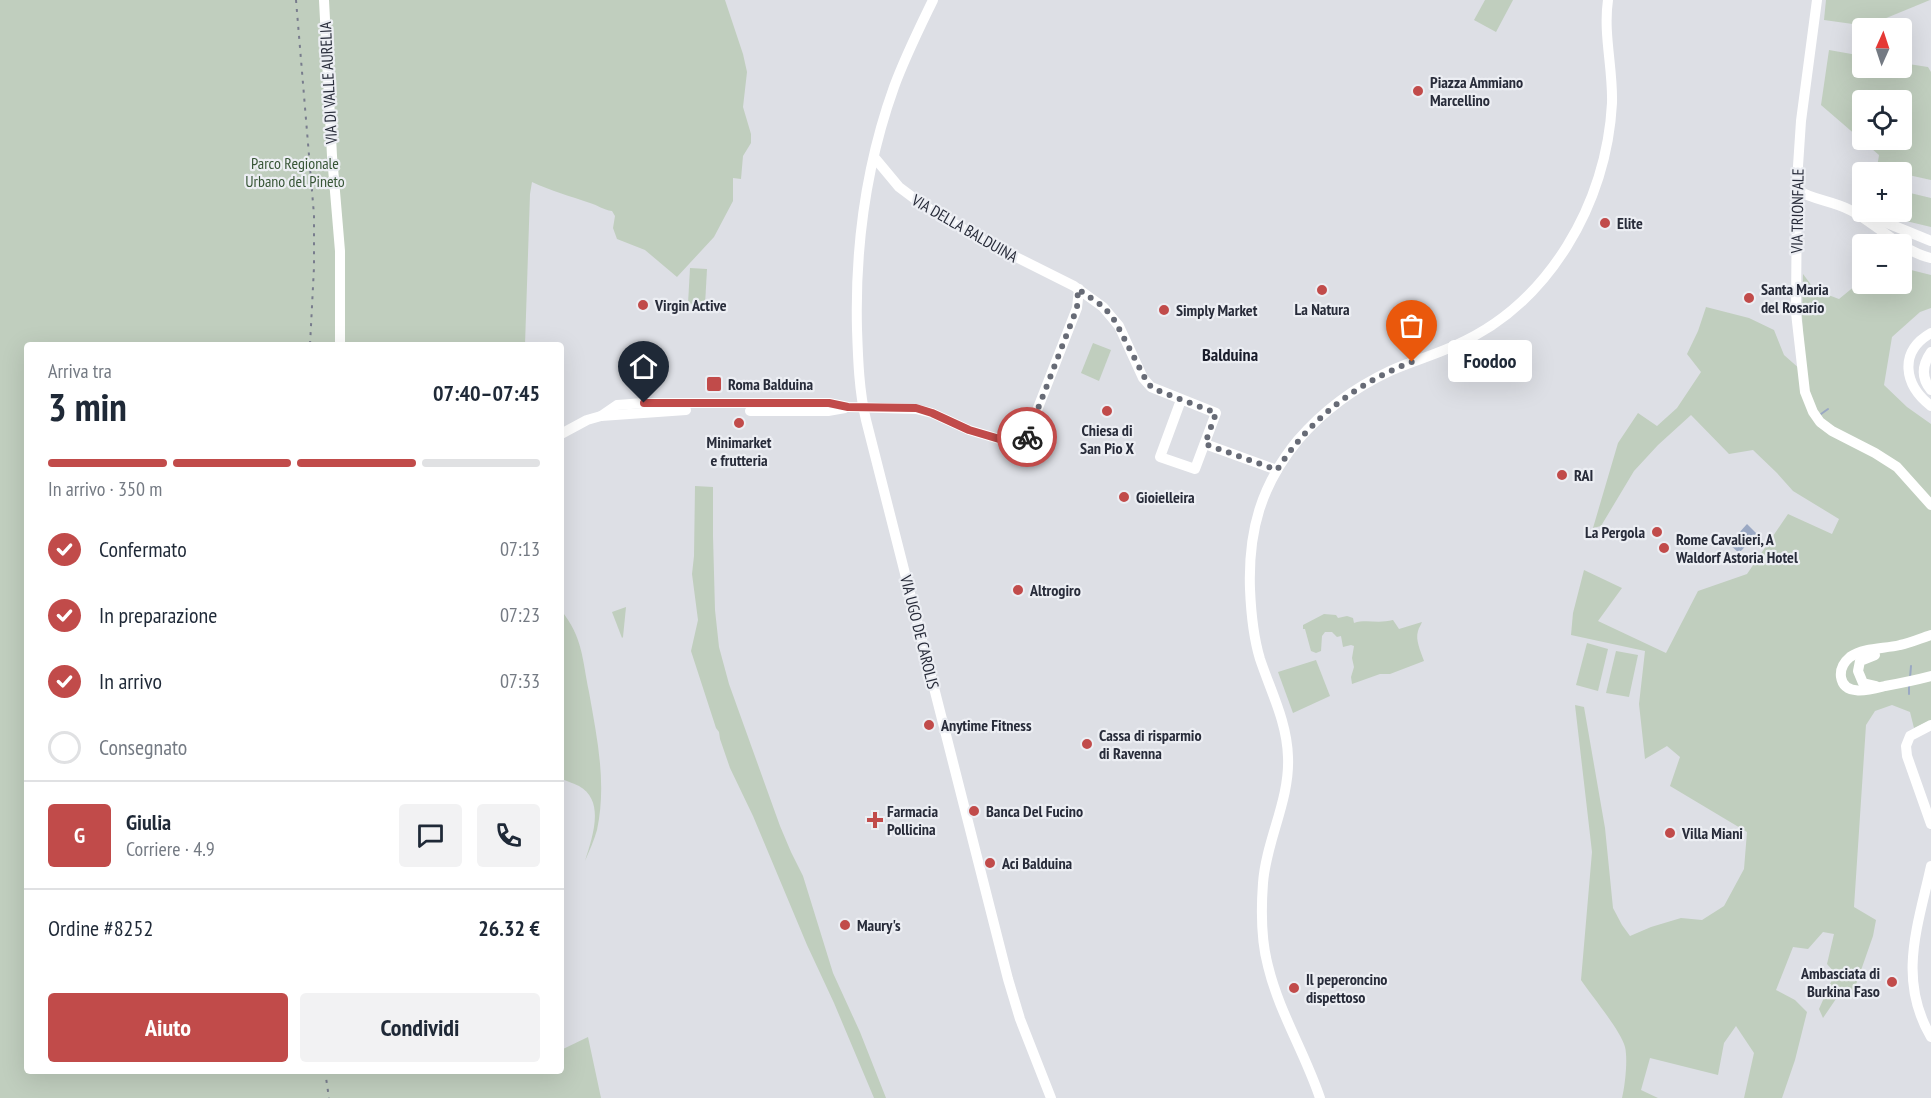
<!DOCTYPE html>
<html lang="it">
<meta charset="utf-8">
<style>
:root{--surface:#fff;--page:#f2f2f3;--text:#1f2937;--muted:#747a83;--line:#e0e1e3;--accent:#c14b4a}
body{margin:0;font-family:"PT Sans Narrow",sans-serif;background:var(--page);color:var(--text);height:100vh;display:flex;flex-direction:column;font-size:22px;white-space:nowrap}
*{box-sizing:border-box;margin:0}
p{font-size:20px;color:var(--muted)}
.icon{flex:none;width:33px;height:33px;fill:none;stroke:currentColor;stroke-width:2;stroke-linecap:round;stroke-linejoin:round}
.map{position:relative;flex:1;overflow:hidden}
.sheet{position:absolute;left:24px;top:342px;width:540px;height:732px;display:flex;flex-direction:column;background:var(--surface);border-radius:6px;box-shadow:0 6px 24px #0002}
.sheet>*{flex:none}
.needle{width:39px;rotate:3deg}
.tools{position:absolute;left:1852px;top:18px;display:grid;gap:12px}
.tools a{display:grid;place-items:center;width:60px;height:60px;border-radius:6px;background:var(--surface);box-shadow:0 6px 24px #0002;font-size:30px}
.pin{position:absolute;display:grid;place-items:center;width:51px;height:51px;color:#fff;margin:-62px -26px;border-radius:50% 50% 50% 0;rotate:-45deg;box-shadow:0 0 6px #0007}
.pin .icon{rotate:45deg}
.courier{position:absolute;display:grid;place-items:center;width:60px;height:60px;margin:-30px;border:4px solid #c14b4a;border-radius:50%;background:#fff;color:#222;box-shadow:0 2px 8px #0007}
.bubble{position:absolute;height:42px;border-radius:6px;background:var(--surface);box-shadow:0 6px 24px #0002;font-size:20px;font-weight:700;line-height:42px;text-align:center}
.overview em{font-style:normal;font-weight:700}
.overview div{display:flex;flex-direction:column-reverse}
.overview{display:flex;align-items:center;justify-content:space-between;height:102px;padding:0 24px}
h1{font-size:39px;font-weight:700;line-height:45px}
.bar{display:grid;grid-template-columns:repeat(4,1fr);gap:9px 6px;align-content:center;height:72px;padding:0 24px}
.bar i{height:8px;border-radius:4px;background:var(--line)}
.bar .on{background:var(--accent)}
.bar p{grid-column:span 4}
.line{display:flex;align-items:center;gap:15px;padding:0 24px;border-top:2px solid var(--line)}
.line div{flex:1}
.round{display:grid;place-items:center;flex:none;width:63px;height:63px;border-radius:6px;background:var(--page)}
ol{padding:0 24px;list-style:none}
li{display:flex;align-items:center;gap:18px;height:66px}
li p{margin-inline-start:auto}
li .icon{padding:6px;border-radius:50%;background:var(--accent);color:#fff;stroke-width:4}
li:last-child{color:var(--muted)}
li i{width:33px;height:33px;border:3px solid var(--line);border-radius:50%}
.cta{display:flex;gap:12px;margin-top:auto;padding:12px 24px}
.cta a{flex:1;height:69px;border-radius:6px;background:var(--accent);color:#fff;font-size:24px;font-weight:700;line-height:69px;text-align:center}
.cta a+a{background:var(--page);color:var(--text)}
.map>svg:first-child{display:block}
.green{fill:#c0cebe;fill-rule:evenodd}
.water{fill:#9aa8c3}
.lines{fill:none;stroke-linecap:round;stroke-linejoin:round}
.stream{stroke:#9aa8c3;stroke-width:2}
.secondary{stroke:#fff;stroke-width:10}
.rail{stroke:#787c8d;stroke-width:2;stroke-dasharray:3 6;stroke-linecap:butt}
.done{stroke:#676b76;stroke-width:6;stroke-dasharray:0 10.8}
.route{stroke:#c14b4a;stroke-width:8}
.poi-dot{fill:#c14b4a;stroke:#eceef3;stroke-width:2}
.labels{text-anchor:middle;dominant-baseline:central;stroke-width:4.5;stroke-linejoin:round;paint-order:stroke}
.poi-label{font-size:16px;font-weight:bold;fill:#282c3a;stroke:#eceef3;text-anchor:start}
.street-label{font-size:16px;fill:#282c3a;stroke:#eceef3}
.park-label{font-size:16px;fill:#375536;stroke:#eceef3}
.neighbourhood-label{font-size:18px;font-weight:bold;fill:#1a1d2b;stroke:#eceef3}
</style>
<div class="map">
<svg width="1931" height="1098" viewBox="0 0 1931 1098">
<rect width="100%" height="100%" fill="#dddfe5"/>
<g class="green">
<path d="M0,0H725L743,54L747,72L743,107L751,134V143L743,156L741,179L733,178V201L714,237L677,277L645,250L617,239L613,228L615,216L612,211C603,210 598,205 590,203C570,196 551,191 532,182L530,194L525,345H27V1071H561V1050L588,1037L601,1098H0Z"/>
<path d="M1485,0H1513L1496,32L1474,20Z"/>
<path d="M1826,0H1930L1867,26L1824,20Z"/>
<path d="M1829,50L1863,56V68H1902V63L1928,67L1931,72V180L1877,168L1879,155L1821,105ZM1863,100H1902V140H1863Z"/>
<path d="M1902,191L1931,198V227L1906,221L1879,212H1902Z"/>
<path d="M690,268L707,269L705,305L688,304Z"/>
<path d="M1911,270L1931,275V308L1920,312L1892,337L1884,385L1907,407L1931,424V720L1914,728L1910,712L1892,705L1875,711L1866,725L1854,907L1876,920L1873,936L1852,996L1840,993L1823,1018L1819,1009L1835,973L1827,964L1834,934L1823,932L1808,949L1793,947L1776,990L1795,1000L1807,1012L1795,1060L1782,1098H1744L1754,1053L1736,1026L1724,1043L1718,1075L1650,1058L1641,1090L1658,1098H1622C1625,1086 1628,1059 1625,1047C1621,1031 1591,995 1581,980L1592,852L1575,705L1584,707L1605,828L1613,908L1622,925L1630,936L1651,927L1681,918L1702,920L1724,906L1744,869L1747,832L1670,786L1680,757L1667,746L1645,759L1639,704L1645,651L1571,635L1573,613L1584,570L1622,588L1598,621L1666,653L1698,591L1747,574L1788,514L1832,534L1839,519L1793,491L1777,473L1753,450L1729,454L1691,415L1658,445L1634,471L1601,526L1593,528L1618,443L1638,413L1657,426L1677,408L1701,372L1687,354L1698,331L1706,307L1749,318L1774,330L1784,355L1801,370L1804,353L1802,316L1803,274L1815,290L1839,299L1861,281H1863V284H1902V272Z"/>
<path d="M1093,343L1111,350L1099,381L1081,373Z"/>
<path d="M695,486L713,487V536L715,610L719,647L729,684L780,826L791,852L803,876L833,973L860,1032L886,1098H874L834,1003L807,945L753,816L730,768L720,739L719,732L716,728L691,651L698,620L692,574L694,556Z"/>
<path d="M626,607L623,637L622,638L612,612Z"/>
<path d="M561,610C583,638 582,658 589,692C597,738 607,783 597,830C594,841 589,851 585,861C592,838 606,801 579,786C573,783 567,781 561,779Z"/>
<path d="M1324,614L1336,615L1338,618L1347,616L1353,618L1354,623C1366,619 1378,624 1393,620L1399,629L1422,622C1421,625 1419,627 1418,631C1415,640 1421,652 1424,661L1390,674H1380L1352,684L1351,677L1354,667L1352,658L1354,646L1351,645L1343,647L1341,636L1337,637L1332,632H1325L1322,636L1321,651L1316,653L1311,651L1305,629H1303V625Z"/>
<path d="M1587,643L1608,649L1598,691L1576,685Z"/>
<path d="M1616,651L1638,655L1629,697L1606,693Z"/>
<path d="M1316,660L1330,696L1293,713L1278,672Z"/>
</g>
<path class="water" d="M1747,524L1757,534L1739,553L1729,544Z"/>
<g class="lines">
<g class="stream">
<path d="M1821,414L1828,409"/>
<path d="M1910,678L1911,666"/>
<path d="M1909,694V686"/>
</g>
<g class="secondary">
<path d="M324,0L332,156L340,251V345"/>
<path d="M933,0C919,29 905,57 894,87C866,165 855,247 857,329C858,359 859,391 866,420L1008,979L1020,1019L1051,1098"/>
<path d="M1817,0L1801,121L1797,181L1796,313L1805,392L1813,412L1820,422L1832,431L1875,453L1897,467L1931,505"/>
<path d="M874,157L899,187L923,205L980,239L1074,286L1103,307L1119,326L1143,378L1151,387L1216,413L1195,469L1160,457L1181,400"/>
<path d="M1797,190C1813,200 1833,201 1850,210C1876,223 1902,252 1931,258"/>
<path d="M1870,216L1931,241"/>
<path d="M1931,333C1898,352 1904,385 1931,406"/>
<path d="M1931,352C1922,365 1921,378 1931,390"/>
<path d="M750,411H828L845,408"/>
<path d="M601,416L617,405L644,403H829L848,407L916,409L932,413L969,430L1023,446L1077,308L1079,289"/>
<path d="M561,434L587,420L601,416L686,410"/>
<path d="M1205,444L1277,470"/>
<path d="M1931,635C1921,638 1911,643 1900,645C1884,649 1865,647 1850,657C1844,662 1840,669 1841,677C1844,698 1873,689 1885,686C1901,683 1916,680 1931,676"/>
<path d="M1875,655L1860,661L1858,671L1863,683L1876,686"/>
<path d="M1931,725L1910,736L1906,746L1907,756L1931,824"/>
<path d="M1931,866C1918,926 1897,979 1931,1037"/>
<path d="M1320,1098C1305,1053 1279,1012 1268,966C1261,940 1261,910 1263,883C1266,841 1290,800 1288,757C1287,722 1271,692 1260,659C1253,636 1251,613 1250,589C1248,531 1261,485 1298,440C1323,411 1356,387 1390,371C1412,361 1435,355 1456,345C1549,304 1607,203 1612,103C1613,68 1603,34 1608,0"/>
</g>
<g class="rail">
<path d="M296,0L314,215V267L310,345"/>
<path d="M325,1071L329,1098"/>
</g>
</g>
<g class="lines">
<path class="done" d="M1027,437L1077,308L1078,289L1104,307L1115,321L1148,384L1154,389L1216,413L1205,444L1277,470C1309,420 1356,383 1412,362"/>
<path class="route" d="M644,403H829L848,407L916,408L932,413L969,430L1023,446L1027,437"/>
</g>
<g class="poi-dot">
<circle cx="1418" cy="91" r="6"/>
<circle cx="1605" cy="223" r="6"/>
<circle cx="1322" cy="290" r="6"/>
<circle cx="1749" cy="298" r="6"/>
<circle cx="643" cy="305" r="6"/>
<circle cx="1164" cy="310" r="6"/>
<rect x="706" y="376" width="16" height="16" rx="3"/>
<circle cx="1107" cy="411" r="6"/>
<circle cx="739" cy="423" r="6"/>
<circle cx="1562" cy="475" r="6"/>
<circle cx="1124" cy="497" r="6"/>
<circle cx="1657" cy="532" r="6"/>
<circle cx="1664" cy="548" r="6"/>
<circle cx="1018" cy="590" r="6"/>
<circle cx="929" cy="725" r="6"/>
<circle cx="1087" cy="744" r="6"/>
<circle cx="974" cy="811" r="6"/>
<path d="M872 811h6v6h6v6h-6v6h-6v-6h-6v-6h6z"/>
<circle cx="1670" cy="833" r="6"/>
<circle cx="990" cy="863" r="6"/>
<circle cx="845" cy="925" r="6"/>
<circle cx="1892" cy="982" r="6"/>
<circle cx="1294" cy="988" r="6"/>
</g>
<g class="labels">
<g class="poi-label">
<text x="1430" y="82">Piazza Ammiano<tspan x="1430" dy="18">Marcellino</tspan></text>
<text x="1617" y="223">Elite</text>
<text x="1761" y="289">Santa Maria<tspan x="1761" dy="18">del Rosario</tspan></text>
<text x="655" y="305">Virgin Active</text>
<text x="1322" y="309" text-anchor="middle">La Natura</text>
<text x="1176" y="310">Simply Market</text>
<text x="728" y="384">Roma Balduina</text>
<text x="1107" y="430" text-anchor="middle">Chiesa di<tspan x="1107" dy="18">San Pio X</tspan></text>
<text x="739" y="442" text-anchor="middle">Minimarket<tspan x="739" dy="18">e frutteria</tspan></text>
<text x="1574" y="475">RAI</text>
<text x="1136" y="497">Gioielleira</text>
<text x="1645" y="532" text-anchor="end">La Pergola</text>
<text x="1676" y="539">Rome Cavalieri, A<tspan x="1676" dy="18">Waldorf Astoria Hotel</tspan></text>
<text x="1030" y="590">Altrogiro</text>
<text x="941" y="725">Anytime Fitness</text>
<text x="1099" y="735">Cassa di risparmio<tspan x="1099" dy="18">di Ravenna</tspan></text>
<text x="887" y="811">Farmacia<tspan x="887" dy="18">Pollicina</tspan></text>
<text x="986" y="811">Banca Del Fucino</text>
<text x="1682" y="833">Villa Miani</text>
<text x="1002" y="863">Aci Balduina</text>
<text x="857" y="925">Maury's</text>
<text x="1880" y="973" text-anchor="end">Ambasciata di<tspan x="1880" dy="18">Burkina Faso</tspan></text>
<text x="1306" y="979">Il peperoncino<tspan x="1306" dy="18">dispettoso</tspan></text>
</g>
<g class="street-label">
<text transform="translate(328 83) rotate(-93)">VIA DI VALLE AURELIA</text>
<text transform="translate(1797 211) rotate(-89)">VIA TRIONFALE</text>
<text transform="translate(965 228) rotate(30)">VIA DELLA BALDUINA</text>
<text transform="translate(920 632) rotate(76)">VIA UGO DE CAROLIS</text>
</g>
<g class="park-label">
<text x="295" y="163">Parco Regionale<tspan x="295" dy="18">Urbano del Pineto</tspan></text>
</g>
<g class="neighbourhood-label">
<text x="1230" y="354">Balduina</text>
</g>
</g>
</svg>
<div class="tools">
<a><svg class="needle" viewBox="-14 -14 28 28"><path d="M0-13l5 13h-10z" fill="#e53935"/><path d="M0 13l5-13h-10z" fill="#747a83"/></svg></a>
<a><svg class="icon" aria-label="locate" viewBox="0 0 24 24"><circle cx="12" cy="12" r="6"/><path d="M12 2v4M12 18v4M2 12h4M18 12h4"/></svg></a>
<a>+</a>
<a>−</a>
</div>
<div class="pin" style="left:1412px;top:362px;background:#ea580c"><svg class="icon" aria-label="bag" viewBox="0 0 24 24"><path d="M5 8h14l-1 12H6zM9 8a3 3 0 0 1 6 0"/></svg></div>
<div class="pin" style="left:644px;top:403px;background:#1f2937"><svg class="icon" aria-label="home" viewBox="0 0 24 24"><path d="M3 11l9-7 9 7M6 9v11h12V9"/></svg></div>
<div class="courier" style="left:1027px;top:437px"><svg class="icon" aria-label="bike" viewBox="0 0 24 24"><circle cx="6" cy="16" r="4"/><circle cx="18" cy="16" r="4"/><path d="M6 16l4-8h5l3 8M10 8l3 8H6M13 5h3"/></svg></div>
<div class="bubble" style="left:1448px;top:340px;width:84px">Foodoo</div>
<section class="sheet">
<div class="overview"><div><h1>3 min</h1><p>Arriva tra</p></div><em>07:40–07:45</em></div>
<div class="bar"><i class="on"></i><i class="on"></i><i class="on"></i><i></i><p>In arrivo · 350 m</p></div>
<ol>
<li><svg class="icon" aria-label="check" viewBox="0 0 24 24"><path d="M5 12l5 5 9-10"/></svg>Confermato<p>07:13</p></li>
<li><svg class="icon" aria-label="check" viewBox="0 0 24 24"><path d="M5 12l5 5 9-10"/></svg>In preparazione<p>07:23</p></li>
<li><svg class="icon" aria-label="check" viewBox="0 0 24 24"><path d="M5 12l5 5 9-10"/></svg>In arrivo<p>07:33</p></li>
<li><i></i>Consegnato</li>
</ol>
<div class="line" style="height:108px"><b class="round" style="background:var(--accent);color:#fff">G</b><div><b>Giulia</b><p>Corriere · 4.9</p></div><a class="round"><svg class="icon" aria-label="chat" viewBox="0 0 24 24"><path d="M4 5h16v11H9l-5 4z"/></svg></a><a class="round"><svg class="icon" aria-label="phone" viewBox="0 0 24 24"><path d="M5 4h4l2 5-3 2q2 4 5 5l2-3 5 2v4C11 20 4 13 5 4z"/></svg></a></div>
<div class="line" style="height:78px"><div>Ordine #8252</div><b>26.32 €</b></div>
<div class="cta"><a>Aiuto</a><a>Condividi</a></div>
</section>
</div>
